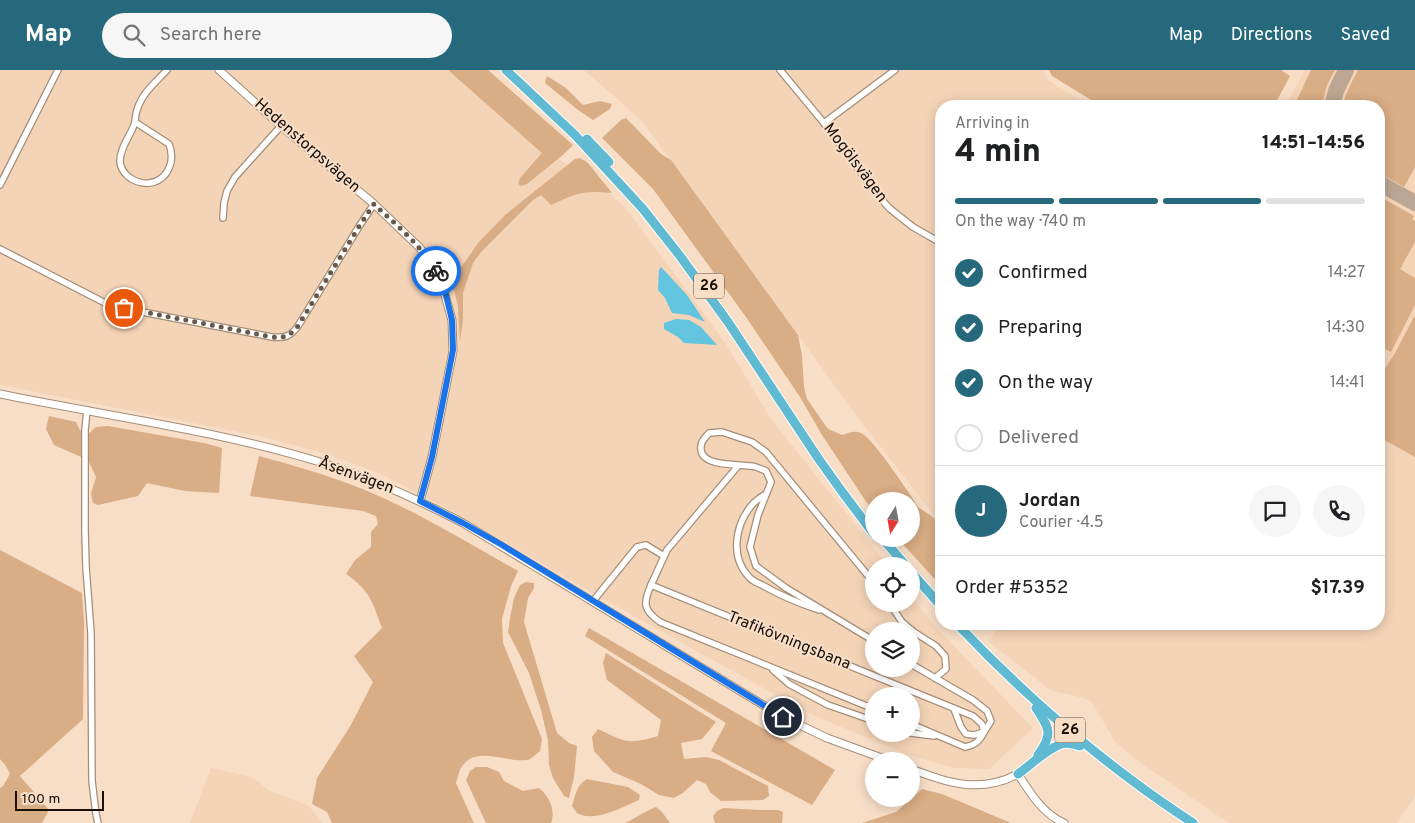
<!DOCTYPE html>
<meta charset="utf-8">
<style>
:root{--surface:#fff;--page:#f6f6f6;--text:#202124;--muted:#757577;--line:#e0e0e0;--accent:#27697c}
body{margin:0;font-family:Overpass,sans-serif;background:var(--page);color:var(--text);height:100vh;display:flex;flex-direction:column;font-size:19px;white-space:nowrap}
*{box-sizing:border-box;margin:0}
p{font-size:16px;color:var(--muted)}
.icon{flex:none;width:28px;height:28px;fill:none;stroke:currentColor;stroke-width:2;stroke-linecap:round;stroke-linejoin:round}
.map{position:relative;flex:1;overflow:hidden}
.drawer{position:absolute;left:935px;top:30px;width:450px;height:530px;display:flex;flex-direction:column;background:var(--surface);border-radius:20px;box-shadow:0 2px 12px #0003}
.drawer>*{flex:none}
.needle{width:32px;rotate:191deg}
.controls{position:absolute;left:865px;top:422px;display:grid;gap:10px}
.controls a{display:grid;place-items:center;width:55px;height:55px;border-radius:50%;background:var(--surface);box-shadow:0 2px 12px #0003;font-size:25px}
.scale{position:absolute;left:15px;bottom:12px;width:89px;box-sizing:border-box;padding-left:5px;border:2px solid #191008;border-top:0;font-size:14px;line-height:18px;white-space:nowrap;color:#191008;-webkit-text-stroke:4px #f8dec7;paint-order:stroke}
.pin{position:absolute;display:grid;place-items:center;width:42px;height:42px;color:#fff;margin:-21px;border:2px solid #fff;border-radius:50%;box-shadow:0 1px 5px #0007}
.courier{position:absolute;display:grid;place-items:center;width:50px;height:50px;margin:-25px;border:4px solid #1a73e8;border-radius:50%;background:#fff;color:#222;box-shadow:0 1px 6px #0007}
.head em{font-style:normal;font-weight:800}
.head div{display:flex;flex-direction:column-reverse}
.head{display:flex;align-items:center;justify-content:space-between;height:85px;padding:0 20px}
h1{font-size:32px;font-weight:800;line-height:38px}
.bar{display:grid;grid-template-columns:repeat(4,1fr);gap:8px 5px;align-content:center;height:60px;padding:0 20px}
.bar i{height:6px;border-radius:4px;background:var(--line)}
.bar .current{background:var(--accent)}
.bar p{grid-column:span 4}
.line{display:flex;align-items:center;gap:12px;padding:0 20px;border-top:1px solid var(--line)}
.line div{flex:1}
.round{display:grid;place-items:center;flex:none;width:52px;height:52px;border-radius:26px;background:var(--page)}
ol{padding:0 20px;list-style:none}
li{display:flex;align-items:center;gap:15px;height:55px}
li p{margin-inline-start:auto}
li .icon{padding:5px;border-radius:50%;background:var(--accent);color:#fff;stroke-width:4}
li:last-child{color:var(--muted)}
li i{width:28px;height:28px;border:2px solid var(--line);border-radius:50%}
header{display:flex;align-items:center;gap:30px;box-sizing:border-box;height:70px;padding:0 25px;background:var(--accent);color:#fff}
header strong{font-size:24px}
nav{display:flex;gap:28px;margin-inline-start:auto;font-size:18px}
.search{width:350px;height:45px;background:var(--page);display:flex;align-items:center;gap:12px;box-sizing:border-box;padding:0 18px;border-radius:28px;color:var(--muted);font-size:19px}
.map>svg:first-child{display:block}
.built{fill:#f4d4b7;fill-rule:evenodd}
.green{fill:#d9ad85}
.water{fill:#63c4e0}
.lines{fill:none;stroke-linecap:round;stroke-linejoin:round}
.taxiway{stroke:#bba693;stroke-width:16}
.minor-casing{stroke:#a58d77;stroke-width:8}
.tertiary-casing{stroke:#a58d77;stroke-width:9}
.trunk-casing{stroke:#fff;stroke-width:11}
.minor{stroke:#fff;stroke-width:5.5}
.tertiary{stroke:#fff;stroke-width:7}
.trunk{stroke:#60bad2;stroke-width:9}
.done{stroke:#67584b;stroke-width:5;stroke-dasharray:0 9}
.route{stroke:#1a73e8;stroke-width:6}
.labels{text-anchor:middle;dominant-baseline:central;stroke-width:4;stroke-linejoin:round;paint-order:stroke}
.shield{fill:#f8dec7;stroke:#5c4e41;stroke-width:1}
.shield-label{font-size:15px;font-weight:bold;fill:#191008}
.street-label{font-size:16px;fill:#191008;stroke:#f8dec7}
</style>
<header>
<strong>Map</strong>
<div class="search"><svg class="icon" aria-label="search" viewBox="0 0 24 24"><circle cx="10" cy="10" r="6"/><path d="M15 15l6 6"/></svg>Search here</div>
<nav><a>Map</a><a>Directions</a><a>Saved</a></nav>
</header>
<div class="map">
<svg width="1415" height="753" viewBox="0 0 1415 753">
<rect width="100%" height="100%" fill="#f8dec7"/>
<g class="built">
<path d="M0,0H453L554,86L607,122L626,138L726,274L771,349L888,496H874V534H911V526L932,553L1033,658L989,699L954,698L906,684L808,643L610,533L444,437L381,404L329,385L264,367L0,315ZM874,561H911V599H874ZM874,626H911V664H874Z"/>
<path d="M584,0H1043L1048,10L1090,36H941V455L862,353L641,50Z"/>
<path d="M1305,0H1415V726L1397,753H1229L1142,694L1116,673L1093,634L1087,629L1050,620L989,572L1000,554H1379V36H1285Z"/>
<path d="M211,698L252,707L270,721L309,736L322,753H190Z"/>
</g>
<g class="green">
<path d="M448,0H488L573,75L564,84L527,114L521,116L518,114L520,108L542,83Z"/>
<path d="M1049,0H1281L1290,6L1274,36H1101L1052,6Z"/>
<path d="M1311,0H1335L1327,15L1322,36H1294Z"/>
<path d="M1358,0H1415V97L1404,117L1379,103V36H1343C1345,23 1352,12 1358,0Z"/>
<path d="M547,6L566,18L583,35L600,31L612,34L610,39L593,50L578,40L545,13Z"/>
<path d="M626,48L661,84L671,90L798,265L802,286L804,317L807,329L828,359L842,365C848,363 855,360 861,363C873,368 910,424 919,438C927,443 935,447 941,455V516L898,469H911V431H874V440L867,433L822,365L800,327L746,247L653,119L602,68L621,50Z"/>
<path d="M580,88L588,93L612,123C584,120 576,123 551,135L541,125L533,130L482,181L473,193L463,223V249L460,272L458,237L454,218L456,205L478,173L505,145L575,89Z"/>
<path d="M1379,126L1414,146L1412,149L1415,151V172L1400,199L1415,208V235L1391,282L1379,276Z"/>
<path d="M1415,245V387L1379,367V308L1395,283Z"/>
<path d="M49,346L76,352L80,360L87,365L96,357L108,356L204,373L222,378L219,423L185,421L147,413L138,426L98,435L93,433L91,424L96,407L88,390L54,375L46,359Z"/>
<path d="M259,386C295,396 331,406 365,420C418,442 468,473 518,501L511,516L502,549L503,573L542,669L540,681C536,684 532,689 527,690C508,693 477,676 463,695C459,699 458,708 456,713L474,753H332L327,742L312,734L317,708L351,655L373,612L354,586L382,558C372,531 370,521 346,504L355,490L371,477V462L378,454L376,446L363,441L250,426Z"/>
<path d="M0,480L82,523L84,552L83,649L20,706L49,740L42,753H0V718L3,716L10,704L6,696L0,689Z"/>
<path d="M526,512L534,513V518L528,528L524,552L557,663L569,673L577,676L574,707L569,728L564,726L553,708L549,695L548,670L541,640L529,603L508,562L510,548L514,528L520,515Z"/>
<path d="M589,558L835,700L812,735L711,681L726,653L585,566Z"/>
<path d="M606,583L716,652L702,669L681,673L684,689L706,687L719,690L768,716L769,726L763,730L721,731L710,722L706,714L697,710L683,723L674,728L659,725L641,714L613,702L594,681L592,667L598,659C625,672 628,675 658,666L661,650L607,610L603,593Z"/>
<path d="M476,697H487L499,702L504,711L523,721L539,718C549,726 556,740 551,753H486L466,710L470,701Z"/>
<path d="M587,709L628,717L640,725L639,730C623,737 594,753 577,743C575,741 574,738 572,736C575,726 577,714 587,709Z"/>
<path d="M922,719L942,724L1011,753H862L896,742Z"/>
<path d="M656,737L662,742L670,753H625C636,748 645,741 656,737Z"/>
<path d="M723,738L761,740H778L783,742L782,753H715L713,746L717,741Z"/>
</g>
<g class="water">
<path d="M661,197L687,225L705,252L689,245L672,243L665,228L658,220L659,200Z"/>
<path d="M676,249L689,250L701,257L717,275L684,273L678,267L664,259V253Z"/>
</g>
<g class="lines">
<g class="taxiway">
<path d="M1332,36L1336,21L1346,0"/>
<path d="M1379,113L1415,133"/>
</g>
<g class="minor-casing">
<g id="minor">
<path d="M780,0L824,53L877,124L889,138L913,157L941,173"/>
<path d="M135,52L169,74C172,81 172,85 171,92C163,126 121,114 120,91C120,78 130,66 134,55C136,50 135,45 137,40C142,23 156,12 167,0"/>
<path d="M824,53L895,0"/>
<path d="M0,115L58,0"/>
<path d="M223,148L224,133L227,121L235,107L281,56"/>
<path d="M0,179L111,236L272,267C285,268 290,267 298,256L360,155L374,134"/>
<path d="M87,340L85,360V461L86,497L91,563L92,711L96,744L98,753"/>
<path d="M766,424C761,427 755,431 751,436C735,456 730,487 749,507C752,511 758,513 762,515C781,526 798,533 819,540"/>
<path d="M874,513L766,382L752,372L722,362L709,363C704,369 700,372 701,380C703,397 739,394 751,396C755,396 761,399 766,401L771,412L758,445L750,477L756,496L786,518L874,571"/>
<path d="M651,515L667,480L738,396"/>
<path d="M593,531L637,477L646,475L664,486"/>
<path d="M890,534L902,552L914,562L936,576L945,586L946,599L935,608"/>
<path d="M911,594L973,630L987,641L991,651L984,662L974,665L966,664L961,657L954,639"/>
<path d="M773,600L789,614L828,635L874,651"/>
<path d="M874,639L660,552C643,540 643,533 651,515L973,646L982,654L984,662C980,671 975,675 965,677L911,654"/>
<path d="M911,663L934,666"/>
</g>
</g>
<g class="tertiary-casing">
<g id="tertiary">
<path d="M219,0L281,56L374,134L419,177L426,186L437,204L445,225L452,250L453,281L432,387L420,431"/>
<path d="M0,324C107,346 215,360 320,392C370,408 417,429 463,453L783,647L827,668L890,691"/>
<path d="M911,699C949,713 979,724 1018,704C1030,723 1043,744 1064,753"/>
</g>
</g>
<g class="trunk-casing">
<g id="trunk">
<path d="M506,0L575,65L643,139L680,186L728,252L818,388L843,423L874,464"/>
<path d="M587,69L609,92"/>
<path d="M883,469L906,496"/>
<path d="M911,502L941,536"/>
<path d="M957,554C1028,629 1107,697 1193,753"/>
<path d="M1036,638C1049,658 1054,663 1038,685"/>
<path d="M1018,704C1031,695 1045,680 1061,674C1067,672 1074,674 1080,676"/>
</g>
</g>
<use href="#minor" class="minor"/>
<use href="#tertiary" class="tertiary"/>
<use href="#trunk" class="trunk"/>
</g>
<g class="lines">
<path class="done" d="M124,238L272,267C284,268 290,266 298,256L360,155L374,134C396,155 421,175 436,201"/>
<path class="route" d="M436,201L446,225L452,250L453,280L432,387L420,431L463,453L502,475L783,647"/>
</g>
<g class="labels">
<g class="shield">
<rect x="694" y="203.5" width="30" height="25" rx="4"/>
<rect x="1055" y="647.5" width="30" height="25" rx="4"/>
</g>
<g class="shield-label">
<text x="709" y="216">26</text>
<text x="1070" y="660">26</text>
</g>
<g class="street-label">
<text transform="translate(307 76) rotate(41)">Hedenstorpsvägen</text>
<text transform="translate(855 93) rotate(53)">Mogölsvägen</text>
<text transform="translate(356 406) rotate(20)">Åsenvägen</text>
<text transform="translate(789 571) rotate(22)">Trafikövningsbana</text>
</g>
</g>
</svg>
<div class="controls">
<a><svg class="needle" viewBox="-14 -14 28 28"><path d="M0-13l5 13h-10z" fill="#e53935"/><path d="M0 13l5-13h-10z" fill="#757577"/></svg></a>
<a><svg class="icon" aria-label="locate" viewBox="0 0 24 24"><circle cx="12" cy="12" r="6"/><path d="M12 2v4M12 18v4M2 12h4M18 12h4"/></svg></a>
<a><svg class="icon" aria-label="layers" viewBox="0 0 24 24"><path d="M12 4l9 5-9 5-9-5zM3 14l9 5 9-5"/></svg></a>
<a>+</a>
<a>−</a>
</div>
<div class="scale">100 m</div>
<div class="pin" style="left:124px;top:238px;background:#ea580c"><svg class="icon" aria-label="bag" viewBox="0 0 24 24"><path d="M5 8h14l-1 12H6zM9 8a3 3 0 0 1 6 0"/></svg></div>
<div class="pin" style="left:783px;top:647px;background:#1f2937"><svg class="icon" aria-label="home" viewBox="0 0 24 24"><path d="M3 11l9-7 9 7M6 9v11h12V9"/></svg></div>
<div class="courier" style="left:436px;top:201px"><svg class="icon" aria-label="bike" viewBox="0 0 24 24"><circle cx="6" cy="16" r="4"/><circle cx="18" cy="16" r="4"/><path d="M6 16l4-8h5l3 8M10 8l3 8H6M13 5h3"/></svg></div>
<section class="drawer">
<div class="head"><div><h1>4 min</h1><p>Arriving in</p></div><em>14:51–14:56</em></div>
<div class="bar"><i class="current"></i><i class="current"></i><i class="current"></i><i></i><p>On the way · 740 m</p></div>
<ol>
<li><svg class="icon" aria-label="check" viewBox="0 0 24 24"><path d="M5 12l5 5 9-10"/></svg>Confirmed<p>14:27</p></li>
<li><svg class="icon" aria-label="check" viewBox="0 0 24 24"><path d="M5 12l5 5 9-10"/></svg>Preparing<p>14:30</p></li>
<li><svg class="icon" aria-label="check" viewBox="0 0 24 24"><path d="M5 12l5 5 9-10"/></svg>On the way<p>14:41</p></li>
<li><i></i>Delivered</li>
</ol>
<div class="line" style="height:90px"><b class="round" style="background:var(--accent);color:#fff">J</b><div><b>Jordan</b><p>Courier · 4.5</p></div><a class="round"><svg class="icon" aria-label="chat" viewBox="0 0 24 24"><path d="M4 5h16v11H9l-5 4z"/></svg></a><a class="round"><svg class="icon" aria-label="phone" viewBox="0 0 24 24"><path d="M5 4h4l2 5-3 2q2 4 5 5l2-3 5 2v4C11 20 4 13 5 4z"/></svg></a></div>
<div class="line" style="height:65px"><div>Order #5352</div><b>$17.39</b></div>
</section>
</div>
